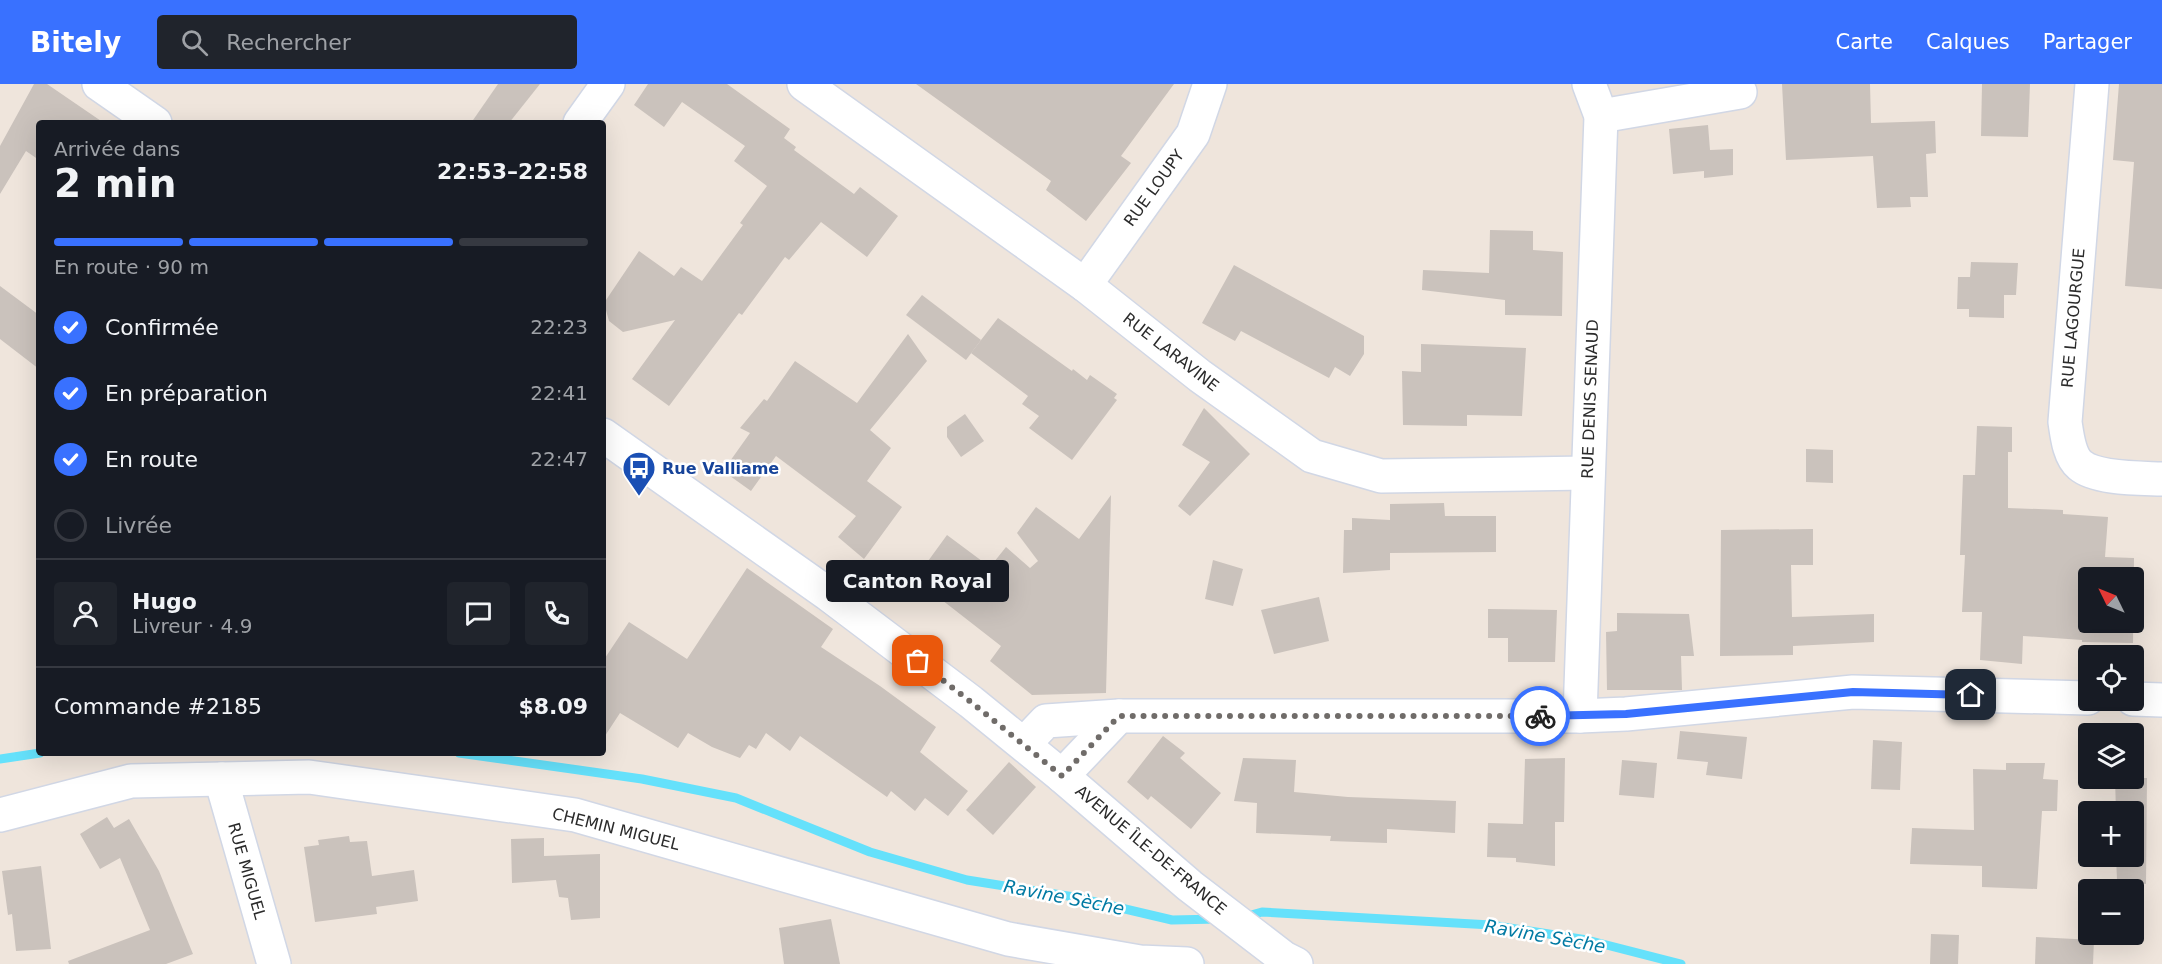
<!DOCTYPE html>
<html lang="fr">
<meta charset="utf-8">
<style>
:root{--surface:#171b24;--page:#20242c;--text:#f1f3f6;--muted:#9ea1a6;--line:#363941;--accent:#3971ff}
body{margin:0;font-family:"DejaVu Sans",sans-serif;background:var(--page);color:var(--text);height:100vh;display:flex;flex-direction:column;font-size:22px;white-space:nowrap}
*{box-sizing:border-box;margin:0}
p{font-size:20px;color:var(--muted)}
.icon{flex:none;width:33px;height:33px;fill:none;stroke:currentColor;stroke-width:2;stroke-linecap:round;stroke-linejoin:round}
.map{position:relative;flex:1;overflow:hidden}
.sheet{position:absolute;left:36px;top:36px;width:570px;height:636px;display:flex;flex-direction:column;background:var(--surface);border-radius:6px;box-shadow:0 6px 24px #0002}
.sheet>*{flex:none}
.needle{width:39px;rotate:313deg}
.tools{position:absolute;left:2078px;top:483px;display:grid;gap:12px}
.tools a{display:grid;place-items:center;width:66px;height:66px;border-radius:6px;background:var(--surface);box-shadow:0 6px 24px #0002;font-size:30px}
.pin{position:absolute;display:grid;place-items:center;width:51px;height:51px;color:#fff;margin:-26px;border-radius:12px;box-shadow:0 3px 9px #0006}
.courier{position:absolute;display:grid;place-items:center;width:60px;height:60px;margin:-30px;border:4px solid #3971ff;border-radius:50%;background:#fff;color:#222;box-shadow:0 2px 8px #0007}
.bubble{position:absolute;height:42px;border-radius:6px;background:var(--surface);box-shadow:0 6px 24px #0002;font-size:20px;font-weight:600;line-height:42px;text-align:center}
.head em{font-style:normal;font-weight:600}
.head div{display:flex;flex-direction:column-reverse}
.head{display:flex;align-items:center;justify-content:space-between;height:102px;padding:0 18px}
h1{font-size:39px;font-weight:600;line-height:45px}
.bar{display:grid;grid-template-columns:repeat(4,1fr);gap:9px 6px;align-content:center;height:72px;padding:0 18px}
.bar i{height:8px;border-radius:4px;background:var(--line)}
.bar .active{background:var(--accent)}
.bar p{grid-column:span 4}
.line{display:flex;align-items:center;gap:15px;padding:0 18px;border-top:2px solid var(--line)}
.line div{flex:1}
.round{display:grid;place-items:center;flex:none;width:63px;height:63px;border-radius:6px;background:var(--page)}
ol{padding:0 18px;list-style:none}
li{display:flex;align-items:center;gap:18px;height:66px}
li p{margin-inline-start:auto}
li .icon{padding:6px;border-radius:50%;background:var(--accent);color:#fff;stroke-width:4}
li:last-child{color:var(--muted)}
li i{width:33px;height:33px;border:3px solid var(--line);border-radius:50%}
header{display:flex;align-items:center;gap:36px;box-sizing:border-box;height:84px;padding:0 30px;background:var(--accent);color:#fff}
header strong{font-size:28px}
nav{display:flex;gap:33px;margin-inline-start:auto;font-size:21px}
.search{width:420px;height:54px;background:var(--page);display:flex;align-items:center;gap:15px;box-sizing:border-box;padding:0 21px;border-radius:6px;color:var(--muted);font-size:22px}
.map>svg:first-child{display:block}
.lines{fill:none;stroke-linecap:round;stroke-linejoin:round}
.stream{stroke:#65e1fb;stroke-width:9}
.building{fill:#cac2bc;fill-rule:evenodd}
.minor-casing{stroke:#d1d7e5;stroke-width:36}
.minor{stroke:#fff;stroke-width:33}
.done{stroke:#706c69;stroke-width:6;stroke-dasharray:0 10.8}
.route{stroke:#3971ff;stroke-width:8}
.labels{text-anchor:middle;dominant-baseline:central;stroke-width:5;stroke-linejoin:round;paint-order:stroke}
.street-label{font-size:16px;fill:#2b2b2b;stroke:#fff}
.transit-label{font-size:16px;font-weight:bold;fill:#164399;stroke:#fff;text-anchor:start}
.water-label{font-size:18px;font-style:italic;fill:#017aa3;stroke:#fff}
</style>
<header>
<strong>Bitely</strong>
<div class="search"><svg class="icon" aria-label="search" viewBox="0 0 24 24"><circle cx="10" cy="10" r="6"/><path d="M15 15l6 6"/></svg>Rechercher</div>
<nav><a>Carte</a><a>Calques</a><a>Partager</a></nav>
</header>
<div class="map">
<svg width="2162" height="880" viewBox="0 0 2162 880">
<rect width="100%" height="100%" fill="#efe5dc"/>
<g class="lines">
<g class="stream">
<path d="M459,669L642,695L736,714L870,768L967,796L1074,813L1172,836L1219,835"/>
<path d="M0,675L40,669"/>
<path d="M1244,833L1262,828L1491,841L1587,856L1681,880"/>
</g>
</g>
<g class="building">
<path d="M34,0H47L104,39H39V76L26,67L0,110V62Z"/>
<path d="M498,0H540L509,39H471Z"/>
<path d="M648,0H727L790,45L784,54L796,63L794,66L854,110L860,103L898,132L867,173L821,138L789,176L785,173L742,231L739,229L669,322L632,295L675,236L623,248L609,237L604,219L639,167L674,192L681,183L702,197L743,141L740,139L767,102L734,77L745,62L682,18L664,43L634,21Z"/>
<path d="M916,0H1174L1121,72L1131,79L1086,137L1046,106L1051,97Z"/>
<path d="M1782,0H1870L1871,39L1935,37L1936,69L1926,70L1928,113H1910L1911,123L1877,124L1873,72L1786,76Z"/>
<path d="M1982,0H2030L2028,53L1981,52Z"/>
<path d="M2119,0H2162V205L2125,202L2134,78L2113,76Z"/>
<path d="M1708,41L1710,66L1733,65V91L1704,94V87L1673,90L1669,45Z"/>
<path d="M1490,146L1533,147V166L1563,168L1562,232L1505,231V216L1422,206L1423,186L1489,189Z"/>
<path d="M1971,178L2018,179L2016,211H2004V234L1969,233V225H1957L1958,193H1970Z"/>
<path d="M1234,181L1364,252V270L1350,292L1335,283L1329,294L1241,247L1235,257L1202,239Z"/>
<path d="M0,202L39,231V285L0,255Z"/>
<path d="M922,211L981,256L966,276L906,231Z"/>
<path d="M998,234L1072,287L1073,285L1087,296L1090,291L1117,310L1114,314L1117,316L1072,376L1029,344L1039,332L1022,320L1028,312L971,269Z"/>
<path d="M908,250L927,277L870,346L891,364L867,397L902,423L864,475L838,453L856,432L776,372L751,407L723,387L750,349L740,344L764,315L767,317L795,277L857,319Z"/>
<path d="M1421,260L1526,264L1522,332L1467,331V342L1403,341L1402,287L1421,288Z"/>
<path d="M1204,324L1250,370L1190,432L1178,422L1210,378L1182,361Z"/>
<path d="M965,330L984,357L961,373L947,353V343Z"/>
<path d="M1977,342L2012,343V368H2008V424L2063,426V430L2108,433L2105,473L2134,474L2133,559L2082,558V556L2023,552L2022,580L1980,576L1982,528H1962L1965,471H1960L1963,391H1975ZM2088,494H2133V538H2088Z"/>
<path d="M1806,365L1833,366V399L1806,398Z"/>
<path d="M1111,411L1106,609L1032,611L990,577L1001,562L915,495L947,451L990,483L1006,463L1030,484L1038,477L1017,449L1036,423L1079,455Z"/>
<path d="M1444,419L1445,432H1496V468L1390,469V486L1343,489L1344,446H1352V434L1390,436V420Z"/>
<path d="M1813,445V481H1791L1792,533L1874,530V558L1793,562V571L1720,572L1721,446Z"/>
<path d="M1213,476L1243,485L1233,522L1205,515Z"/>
<path d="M747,484L833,545L821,563L880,602L936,643L920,668L968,707L948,732L925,714L915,727L891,707L887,713L800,652L790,667L766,649L756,665L749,661L740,674L712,663L688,649L678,664L620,629L603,655V577L629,538L687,575Z"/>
<path d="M1319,513L1329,557L1274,570L1261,526Z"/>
<path d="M1488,525L1557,526L1555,578H1508V554H1488Z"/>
<path d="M1617,529L1689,530L1694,572H1681L1682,606H1607L1606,548L1617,547Z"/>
<path d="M1680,647L1747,653L1742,695L1706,691L1708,678L1677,675Z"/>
<path d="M1163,652L1185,669L1180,674L1221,709L1191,745L1151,712L1148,716L1127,698Z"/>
<path d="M1873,656L1902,658L1900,706L1871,705Z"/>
<path d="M1243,674L1296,676L1294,708L1348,713L1456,717L1455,749L1387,745V759L1330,757L1331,752L1256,749L1257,719L1234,717Z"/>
<path d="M1565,674L1564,738H1555V782L1516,778V774L1487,773L1488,739L1523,740L1525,675Z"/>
<path d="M1622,676L1657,679L1654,714L1619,711Z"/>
<path d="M1009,678L1036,703L993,751L966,726Z"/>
<path d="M2006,679H2045L2043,695L2058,696L2057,727H2042L2037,805L1982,803V782L1910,780L1912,744L1974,746L1973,685L2006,686Z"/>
<path d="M2115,694H2147L2146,800L2117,796L2116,772H2133V728H2116Z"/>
<path d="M107,733L114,744L129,735L159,787L193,870L166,880H69L68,877L150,846L120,774L100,785L80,750Z"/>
<path d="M349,752L350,758L367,757L372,792L414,786L418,817L376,823L377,830L315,838L304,763L319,761L318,756Z"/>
<path d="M544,754V772L600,770V834L571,836L568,814L559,813L556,796L512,799L511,755Z"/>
<path d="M41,782L51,865L16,867L12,830L8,831L2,787Z"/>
<path d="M831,835L840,880H784L779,844Z"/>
<path d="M1931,850L1959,851L1958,880H1930Z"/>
<path d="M2036,853L2094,856L2093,880H2035Z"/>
</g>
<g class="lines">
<g class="minor-casing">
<g id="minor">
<path d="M99,0L155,39"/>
<path d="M804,0L1085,201L1200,292L1312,372L1381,392L1587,389"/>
<path d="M2092,0L2065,338C2067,351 2069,372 2080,381C2096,395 2141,394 2162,395"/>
<path d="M1601,32L1740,8"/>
<path d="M580,39L608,0"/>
<path d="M1085,201L1193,50L1210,0"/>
<path d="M603,351L828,510L971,618L1062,692L1190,802L1284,874L1296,880"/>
<path d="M2133,615L2162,616"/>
<path d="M1580,632L1601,32L1589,0"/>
<path d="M1024,660L1046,637L1119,632H1580L1626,630L1853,608L2088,614"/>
<path d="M1062,692L1119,632"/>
<path d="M221,695L274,880"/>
<path d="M0,731L131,697L309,693L575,731L1008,855L1140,878L1187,880"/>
</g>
</g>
<use href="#minor" class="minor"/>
</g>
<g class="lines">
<path class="done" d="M918,577L971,618L1062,692L1119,632H1540"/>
<path class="route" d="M1540,632L1626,630L1853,608L1971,611"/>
</g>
<defs>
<g id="bus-pin" transform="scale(1.725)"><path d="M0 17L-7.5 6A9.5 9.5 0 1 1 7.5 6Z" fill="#1a4fb4" stroke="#fff"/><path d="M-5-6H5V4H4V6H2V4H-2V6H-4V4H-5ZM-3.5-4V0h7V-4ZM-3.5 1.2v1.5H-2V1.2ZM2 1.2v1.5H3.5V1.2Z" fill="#fff"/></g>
</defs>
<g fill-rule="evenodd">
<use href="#bus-pin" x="639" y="384"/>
</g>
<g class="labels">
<g class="street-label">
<text transform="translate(1154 104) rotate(-54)">RUE LOUPY</text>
<text transform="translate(2073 234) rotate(-85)">RUE LAGOURGUE</text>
<text transform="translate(1171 268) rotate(38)">RUE LARAVINE</text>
<text transform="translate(1590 315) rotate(-88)">RUE DENIS SENAUD</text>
<text transform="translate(616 745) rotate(14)">CHEMIN MIGUEL</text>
<text transform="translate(1151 766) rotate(40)">AVENUE ÎLE-DE-FRANCE</text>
<text transform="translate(247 787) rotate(74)">RUE MIGUEL</text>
</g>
<g class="transit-label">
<text x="662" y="384">Rue Valliame</text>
</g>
<g class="water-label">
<text transform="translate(1064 813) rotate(11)">Ravine Sèche</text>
<text transform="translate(1545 852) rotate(10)">Ravine Sèche</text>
</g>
</g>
</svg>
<div class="tools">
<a><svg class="needle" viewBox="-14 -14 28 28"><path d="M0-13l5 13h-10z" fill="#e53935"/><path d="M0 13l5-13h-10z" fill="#9ea1a6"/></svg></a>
<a><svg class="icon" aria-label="locate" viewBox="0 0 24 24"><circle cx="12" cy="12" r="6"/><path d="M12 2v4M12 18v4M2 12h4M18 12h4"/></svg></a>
<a><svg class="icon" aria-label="layers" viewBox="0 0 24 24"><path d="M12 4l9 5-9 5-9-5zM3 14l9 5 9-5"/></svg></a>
<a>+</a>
<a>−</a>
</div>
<div class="pin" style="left:918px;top:577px;background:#ea580c"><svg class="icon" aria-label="bag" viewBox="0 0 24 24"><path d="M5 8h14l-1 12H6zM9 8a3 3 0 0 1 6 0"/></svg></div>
<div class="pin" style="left:1971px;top:611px;background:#1f2937"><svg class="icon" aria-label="home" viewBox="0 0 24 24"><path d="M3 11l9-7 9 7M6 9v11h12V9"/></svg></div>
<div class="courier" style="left:1540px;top:632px"><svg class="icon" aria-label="bike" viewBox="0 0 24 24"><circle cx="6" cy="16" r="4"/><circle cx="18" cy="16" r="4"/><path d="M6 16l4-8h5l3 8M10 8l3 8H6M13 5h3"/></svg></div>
<div class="bubble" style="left:826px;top:476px;width:183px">Canton Royal</div>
<section class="sheet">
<div class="head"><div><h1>2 min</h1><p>Arrivée dans</p></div><em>22:53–22:58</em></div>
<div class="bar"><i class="active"></i><i class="active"></i><i class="active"></i><i></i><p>En route · 90 m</p></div>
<ol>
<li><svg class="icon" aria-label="check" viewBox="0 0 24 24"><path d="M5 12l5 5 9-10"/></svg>Confirmée<p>22:23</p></li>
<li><svg class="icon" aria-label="check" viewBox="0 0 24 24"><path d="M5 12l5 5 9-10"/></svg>En préparation<p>22:41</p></li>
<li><svg class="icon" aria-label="check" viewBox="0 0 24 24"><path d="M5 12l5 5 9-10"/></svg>En route<p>22:47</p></li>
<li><i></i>Livrée</li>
</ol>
<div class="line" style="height:108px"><a class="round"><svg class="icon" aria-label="person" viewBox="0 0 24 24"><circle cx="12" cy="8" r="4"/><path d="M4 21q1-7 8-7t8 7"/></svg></a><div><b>Hugo</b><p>Livreur · 4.9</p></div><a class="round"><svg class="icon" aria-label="chat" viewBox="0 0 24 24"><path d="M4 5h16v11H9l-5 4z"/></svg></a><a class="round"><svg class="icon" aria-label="phone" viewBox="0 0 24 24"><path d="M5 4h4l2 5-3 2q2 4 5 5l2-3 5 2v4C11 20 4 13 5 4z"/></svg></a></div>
<div class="line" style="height:78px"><div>Commande #2185</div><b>$8.09</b></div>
</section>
</div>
